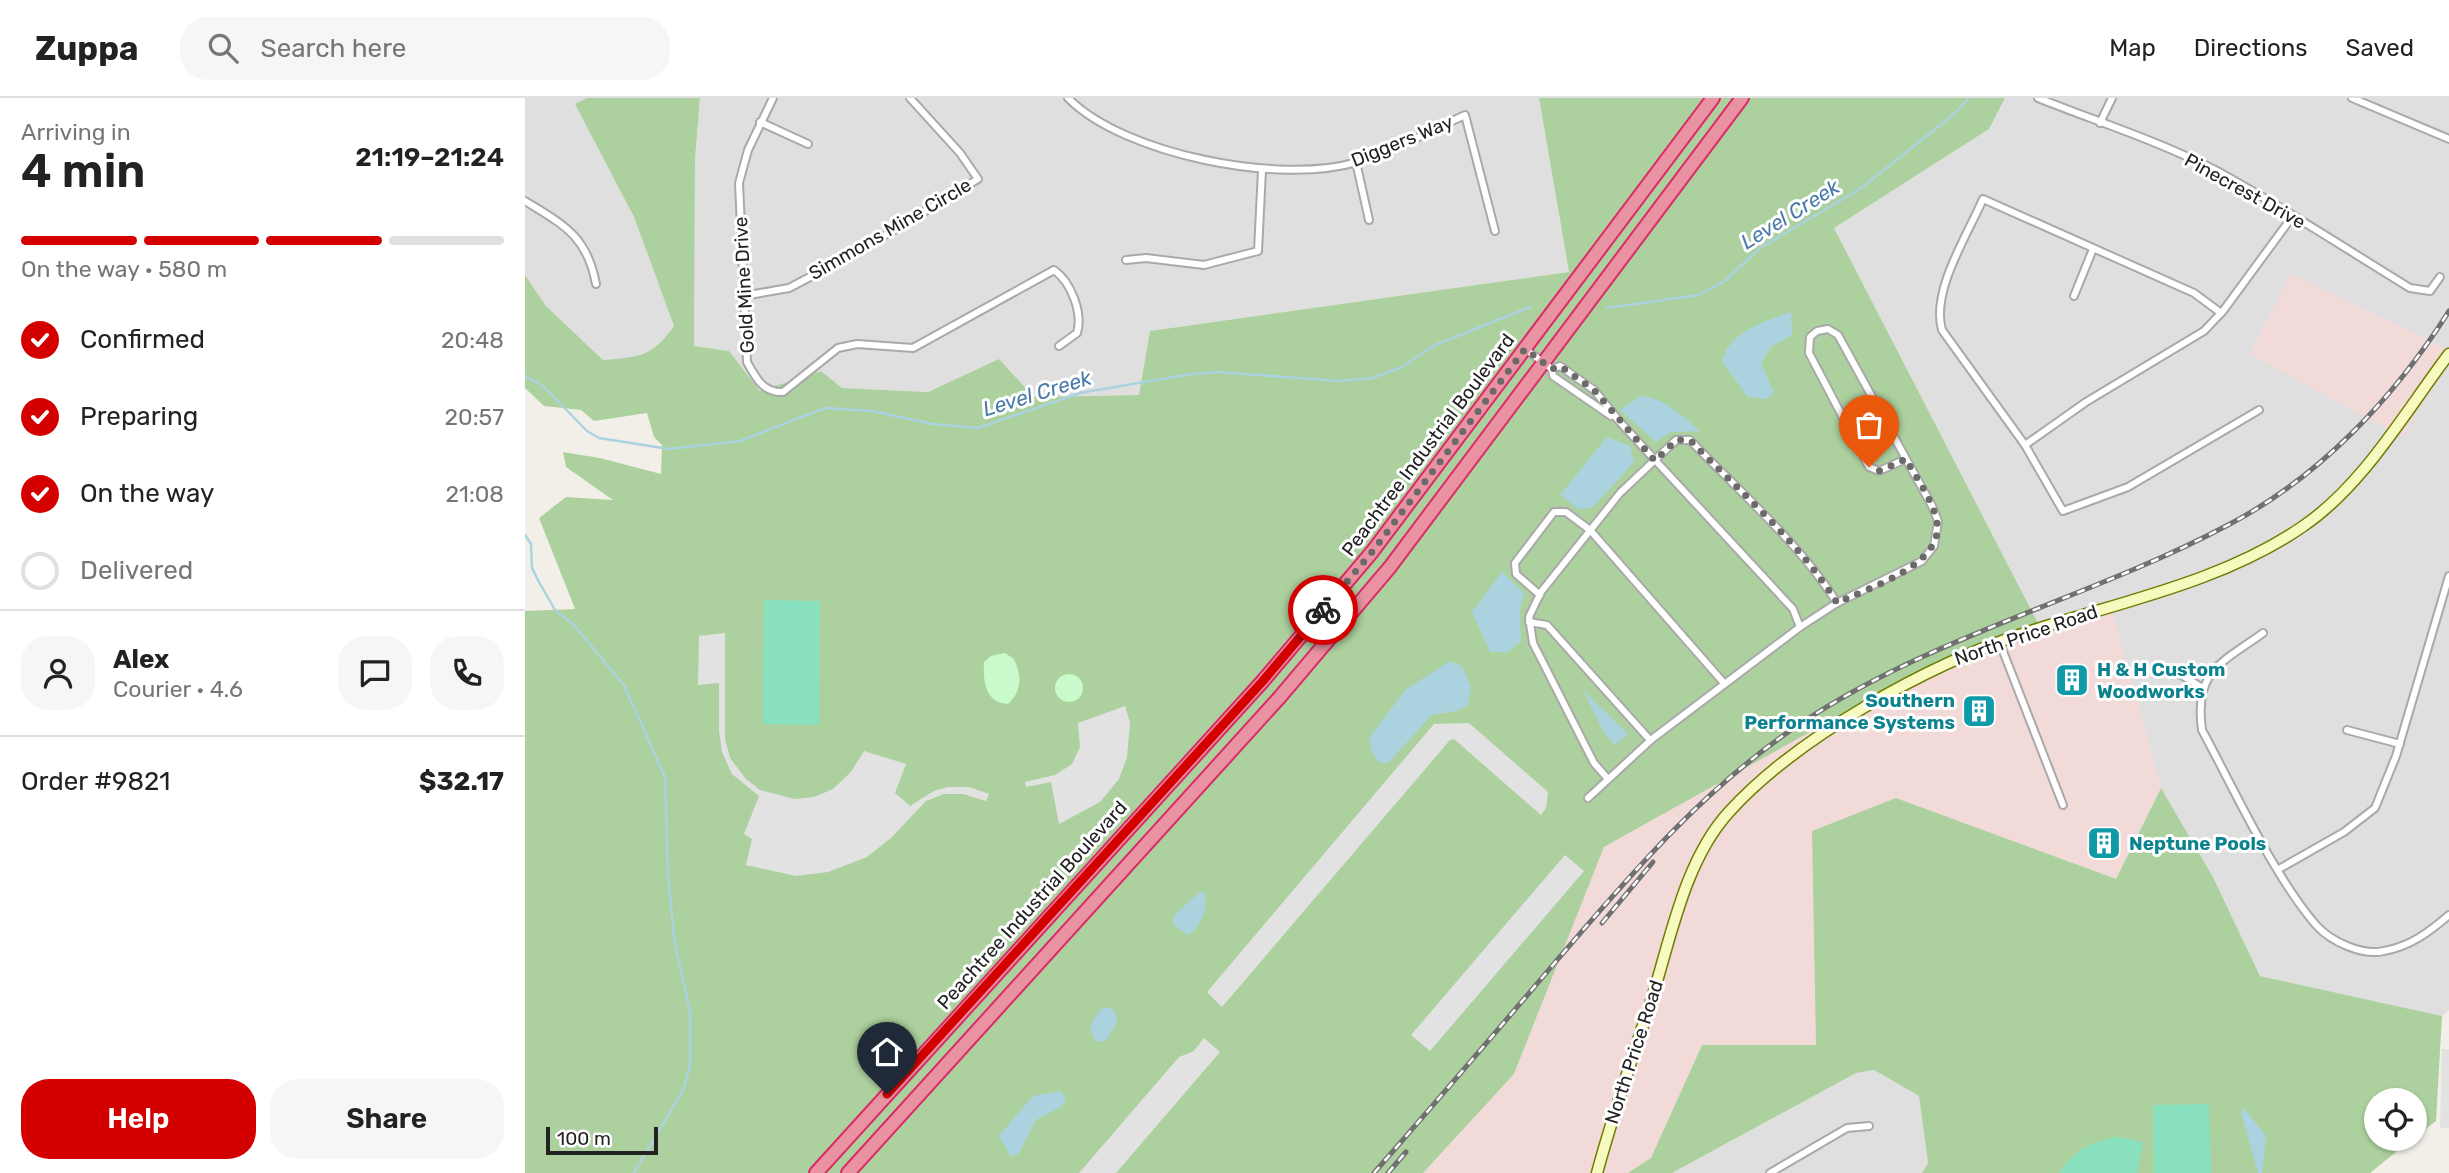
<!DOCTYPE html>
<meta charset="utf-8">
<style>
:root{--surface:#fff;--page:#f6f6f6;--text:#222;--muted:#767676;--line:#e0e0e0;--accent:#d40000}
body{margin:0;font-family:Rubik,sans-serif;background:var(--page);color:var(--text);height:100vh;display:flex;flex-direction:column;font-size:26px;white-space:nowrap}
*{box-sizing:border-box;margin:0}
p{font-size:23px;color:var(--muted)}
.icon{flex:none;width:38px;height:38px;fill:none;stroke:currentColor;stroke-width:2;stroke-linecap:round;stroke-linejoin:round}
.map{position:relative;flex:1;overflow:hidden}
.drawer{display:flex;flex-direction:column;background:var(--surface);width:525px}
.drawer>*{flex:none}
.controls{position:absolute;left:1839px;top:990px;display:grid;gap:14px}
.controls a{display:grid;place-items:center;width:63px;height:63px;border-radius:50%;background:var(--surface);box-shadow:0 2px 5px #0004;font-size:35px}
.scale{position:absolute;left:21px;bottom:18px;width:112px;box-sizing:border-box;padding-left:7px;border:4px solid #222;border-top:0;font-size:19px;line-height:24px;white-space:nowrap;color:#222;-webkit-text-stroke:5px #fff;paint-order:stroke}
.pin{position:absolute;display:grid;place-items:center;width:60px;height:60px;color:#fff;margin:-72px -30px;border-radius:50% 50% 50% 0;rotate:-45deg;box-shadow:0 0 7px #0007}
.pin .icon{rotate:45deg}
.courier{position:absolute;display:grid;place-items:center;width:70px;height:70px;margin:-35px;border:5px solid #d40000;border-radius:50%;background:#fff;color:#222;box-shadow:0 2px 9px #0007}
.head em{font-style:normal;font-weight:600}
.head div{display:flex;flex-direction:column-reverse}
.head{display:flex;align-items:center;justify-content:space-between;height:119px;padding:0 21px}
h1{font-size:46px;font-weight:600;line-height:52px}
.bar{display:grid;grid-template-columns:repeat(4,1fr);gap:10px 7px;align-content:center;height:84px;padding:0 21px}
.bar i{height:9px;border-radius:5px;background:var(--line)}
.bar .active{background:var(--accent)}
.bar p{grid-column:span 4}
.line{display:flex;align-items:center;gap:18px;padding:0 21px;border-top:2px solid var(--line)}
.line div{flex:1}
.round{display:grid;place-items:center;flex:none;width:74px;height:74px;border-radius:28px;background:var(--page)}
ol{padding:0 21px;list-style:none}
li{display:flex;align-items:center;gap:21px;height:77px}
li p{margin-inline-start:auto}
li .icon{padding:7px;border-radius:50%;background:var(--accent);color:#fff;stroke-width:4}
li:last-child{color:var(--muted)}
li i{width:38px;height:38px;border:4px solid var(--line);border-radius:50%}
.button{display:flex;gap:14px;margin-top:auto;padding:14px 21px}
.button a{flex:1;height:80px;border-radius:28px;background:var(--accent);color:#fff;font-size:28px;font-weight:600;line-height:80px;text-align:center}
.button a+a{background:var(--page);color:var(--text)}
header{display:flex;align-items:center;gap:42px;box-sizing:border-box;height:98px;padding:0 35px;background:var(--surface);border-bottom:2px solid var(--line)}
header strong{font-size:33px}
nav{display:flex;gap:38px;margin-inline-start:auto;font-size:24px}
.search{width:490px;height:63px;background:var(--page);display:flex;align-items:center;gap:18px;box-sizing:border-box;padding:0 24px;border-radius:28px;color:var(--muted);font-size:26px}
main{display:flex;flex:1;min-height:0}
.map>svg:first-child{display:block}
.residential{fill:#e0dfdf}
.commercial{fill:#f2dad9}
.forest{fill:#add19e}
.park{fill:#c8facc}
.pitch{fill:#88e0be}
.parking{fill:#e2e2e2}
.water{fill:#aad3df}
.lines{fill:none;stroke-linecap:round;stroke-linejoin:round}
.stream{stroke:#aad3df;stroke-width:2.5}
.street-casing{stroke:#a9a9a9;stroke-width:10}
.secondary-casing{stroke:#707d05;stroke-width:13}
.highway-casing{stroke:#dc2a67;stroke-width:16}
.street{stroke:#fff;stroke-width:6}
.secondary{stroke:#f7fabf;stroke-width:10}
.highway{stroke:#e892a2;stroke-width:12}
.rail-casing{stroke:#707070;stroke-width:5}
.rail{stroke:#fff;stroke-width:2.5;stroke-dasharray:8;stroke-linecap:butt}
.done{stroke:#6b6a68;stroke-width:7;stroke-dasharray:0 12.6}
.route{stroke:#d40000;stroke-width:9}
.labels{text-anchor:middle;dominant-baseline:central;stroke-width:6;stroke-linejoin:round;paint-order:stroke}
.street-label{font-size:19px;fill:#222;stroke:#fff}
.culture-label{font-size:19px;font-weight:bold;fill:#0d838f;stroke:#fff;text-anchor:start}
.water-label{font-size:21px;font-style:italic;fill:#4a7aab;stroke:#fff}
</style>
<header>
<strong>Zuppa</strong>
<div class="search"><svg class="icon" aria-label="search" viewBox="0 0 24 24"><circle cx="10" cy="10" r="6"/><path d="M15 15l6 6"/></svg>Search here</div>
<nav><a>Map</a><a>Directions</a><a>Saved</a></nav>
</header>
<main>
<section class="drawer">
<div class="head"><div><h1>4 min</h1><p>Arriving in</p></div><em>21:19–21:24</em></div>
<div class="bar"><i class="active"></i><i class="active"></i><i class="active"></i><i></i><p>On the way · 580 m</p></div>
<ol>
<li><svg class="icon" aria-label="check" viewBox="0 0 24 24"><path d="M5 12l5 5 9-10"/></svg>Confirmed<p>20:48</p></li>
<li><svg class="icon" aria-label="check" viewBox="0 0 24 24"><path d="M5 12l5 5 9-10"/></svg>Preparing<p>20:57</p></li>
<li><svg class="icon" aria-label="check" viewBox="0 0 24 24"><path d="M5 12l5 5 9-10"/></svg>On the way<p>21:08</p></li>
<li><i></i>Delivered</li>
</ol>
<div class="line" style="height:126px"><a class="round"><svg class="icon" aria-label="person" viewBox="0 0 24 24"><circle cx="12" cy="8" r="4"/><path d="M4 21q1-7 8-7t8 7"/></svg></a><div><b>Alex</b><p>Courier · 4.6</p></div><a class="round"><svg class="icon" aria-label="chat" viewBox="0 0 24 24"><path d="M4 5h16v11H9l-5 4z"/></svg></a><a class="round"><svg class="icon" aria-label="phone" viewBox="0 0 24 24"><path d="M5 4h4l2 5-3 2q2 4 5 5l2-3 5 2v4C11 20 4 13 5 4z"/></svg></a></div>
<div class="line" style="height:91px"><div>Order #9821</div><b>$32.17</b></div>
<div class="button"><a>Help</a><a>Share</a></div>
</section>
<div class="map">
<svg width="1924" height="1075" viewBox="0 0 1924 1075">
<rect width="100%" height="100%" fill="#f2efe9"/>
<g class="residential">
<path d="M0,0H62L51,6L109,119L149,228L134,250L113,260L78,262L21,208L0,177Z"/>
<path d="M175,0H1014L1044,174L625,233L615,297L509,299L474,261L403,294L317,290L296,273L235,293L204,253L169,248L170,61Z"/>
<path d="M1480,0H1924V912L1917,918L1735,878L1688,779L1636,690L1587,513L1515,529L1309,130L1464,31Z"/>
<path d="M1349,972L1394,998L1403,1066L1397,1075H1147L1331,975Z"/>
</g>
<g class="commercial">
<path d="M1766,176L1924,252V260L1877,339L1725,256Z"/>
<path d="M1587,512L1636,690L1591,781L1371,700L1291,947H1177L1126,1061L1103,1075H898L989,976L1079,749L1414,561L1515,529Z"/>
</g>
<g class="forest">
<path d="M62,0H175L170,61L169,248L204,253L235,293L296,273L317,290L403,294L474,261L509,299L614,297L625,233L1044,174L1014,0H1480L1464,31L1309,130L1515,529L1414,562L1079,749L989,976L898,1075H0V513L50,511L14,420L41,399L88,402L41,369L38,354L75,360L136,376L137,347L129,339L122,315L69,323L56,312L19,308L0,290V177L21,208L78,262C115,259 127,259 149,228L109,119L50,6Z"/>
<path d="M1636,690L1688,779L1735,878L1917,918L1911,1023L1890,1039V1003H1852V1041H1887L1845,1075H1397L1403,1065L1394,998L1349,972L1331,975L1147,1075H1103L1126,1060L1177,947H1291L1287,733L1371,700L1591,781Z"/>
</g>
<g class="park">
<path d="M480,555L489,561C497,578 497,593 483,606C460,605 458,583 459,564L466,558Z"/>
<circle cx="544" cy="590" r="14"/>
</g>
<g class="pitch">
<path d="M239,502L295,503L294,627L238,626Z"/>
<path d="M1684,1006L1686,1075H1629L1628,1007Z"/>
<path d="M1592,1039L1618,1044L1612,1075H1534C1549,1053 1566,1043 1592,1039Z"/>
</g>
<g class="parking">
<path d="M200,535V641L205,660L221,681L235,692L269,701L289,699L308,691L326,674L339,653L381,666L370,695L385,708L409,693L423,689H444L464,696L461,703L438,696H419L401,703L367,739L342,759L303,774L271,778L221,767L227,741L219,736L234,698L207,676L197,654L194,633V585L173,587L174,538Z"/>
<path d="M600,608L605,625L602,659L594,681L575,704L534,726L526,684L501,689L500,684L530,677L547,666L555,649L553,625Z"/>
<path d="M944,625L1023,694L1021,710L1016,717L929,641L925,642L697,909L682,894L909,626Z"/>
<path d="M1040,757L1059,773L905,953L886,937Z"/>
<path d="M679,940L695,954L591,1075H554L654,959L669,953Z"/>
<path d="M1917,951H1924V1030H1915Z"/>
</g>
<g class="water">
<path d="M1266,214L1267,237L1246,249L1236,265L1249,295L1241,301L1223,299L1197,264C1203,234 1240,223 1266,214Z"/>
<path d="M1116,298C1138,299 1159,319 1175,333L1146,334L1131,344L1095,312Z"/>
<path d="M1082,339L1105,348L1109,364L1067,410L1053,411L1035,397Z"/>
<path d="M977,474L999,495L995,512L996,543L983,554H965L947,514Z"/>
<path d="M925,563L937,568L946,589L943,607L931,613L907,617L863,665H855L847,655L844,640L880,592Z"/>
<path d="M1058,592L1103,636L1090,647L1079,635Z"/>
<path d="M675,794L680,795C683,811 676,828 663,837L648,827L649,817Z"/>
<path d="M584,909C600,919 588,933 579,944L571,943C561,930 567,923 576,911Z"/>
<path d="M536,993L541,1001L536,1009L511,1022L494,1055L486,1059L474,1038L478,1033L508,998Z"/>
<path d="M1718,1009L1741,1038L1737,1075H1733L1716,1015Z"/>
</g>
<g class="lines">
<g class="stream">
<path d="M1082,210L1174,197L1201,182L1235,150L1335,91L1429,16L1444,0"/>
<path d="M0,278L18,288L62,333L74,340L144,351L215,343L300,310L347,313L408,326L453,330L555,295L666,276L692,274L814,283L847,280L875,270L910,247L1005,209"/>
<path d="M0,437L6,446L7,470L14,484L30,512L49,527L99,587L140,679L143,779L150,847L165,914V968L158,992L109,1075"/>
</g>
<g class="street-casing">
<g id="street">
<path d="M248,0L223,52L214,85L222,264C231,280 238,295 258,294L313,250L332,246L388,250L529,172C546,184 558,215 552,235L534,248"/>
<path d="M543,0C599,57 756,87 832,64C869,53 905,33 940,17L970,133"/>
<path d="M1513,0C1573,24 1634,43 1692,73C1758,109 1821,151 1885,190L1905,193L1915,179"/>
<path d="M1827,0L1924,41"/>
<path d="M235,24L283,46"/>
<path d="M1575,25L1587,0"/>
<path d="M831,64L844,122"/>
<path d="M0,103C39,127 62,138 71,186"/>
<path d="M601,162L621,160L679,167L733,153L737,72"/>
<path d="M218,198L264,190L329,156L453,81L435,55L385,0"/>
<path d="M1549,198L1568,151"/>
<path d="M1696,215L1669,195L1458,101C1442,138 1406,193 1417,232L1500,347L1538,413L1603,389L1734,312"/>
<path d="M1000,251L1027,271L1028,278L1086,318"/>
<path d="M1027,271L1035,268L1069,292L1094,323L1268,511L1275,529"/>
<path d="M1500,347L1561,304L1679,233L1698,213L1767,119"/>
<path d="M1015,497L991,476L990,465L1029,414H1041L1065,432L1198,584"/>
<path d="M1004,524L1022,527L1125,642"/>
<path d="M1738,535C1695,566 1669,573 1677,632C1709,691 1748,777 1791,827C1806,844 1838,858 1859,853C1886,848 1904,834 1924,817"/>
<path d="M1474,543L1538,707"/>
<path d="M1648,572L1676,589"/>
<path d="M1822,632L1875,646"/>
<path d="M1083,681L1069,665L1008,545L1004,519L1016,494L1095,395L1151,342H1165C1212,391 1277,448 1312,505"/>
<path d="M1063,700L1127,641L1275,529L1312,505L1397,463L1409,448L1413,423L1407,408L1313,237L1303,231L1292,233L1285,239L1284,255L1344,369L1354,373L1381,361"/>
<path d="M1754,771L1819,734L1850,710L1871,658L1924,478"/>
<path d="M1245,1075L1322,1030L1344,1028"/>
</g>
</g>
<g class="secondary-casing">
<path id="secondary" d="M1072,1075C1088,1016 1108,958 1127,900C1146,839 1160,762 1204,714C1272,639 1404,566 1500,535C1593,504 1695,485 1777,429C1838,388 1880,314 1924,256"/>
</g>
<g class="highway-casing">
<g id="highway">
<path d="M291,1075L737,584L847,454L1188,0"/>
<path d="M323,1075L754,600L865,469L1217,0"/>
</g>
</g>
<use href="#street" class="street"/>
<use href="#secondary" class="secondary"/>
<use href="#highway" class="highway"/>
<g class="rail-casing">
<g id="rail">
<path d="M1077,825L1128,764"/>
<path d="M849,1075C911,1004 972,933 1033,861C1108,774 1179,690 1275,626C1408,537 1564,501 1703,427C1795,379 1869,300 1924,213"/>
<path d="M863,1075L881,1054"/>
</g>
</g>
<use href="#rail" class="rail"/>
</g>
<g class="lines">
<path class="done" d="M798,512L847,454L1000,251L1027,271L1035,268L1069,292L1130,363L1151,342H1165C1213,392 1276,446 1312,505C1344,489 1424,466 1411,420C1406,399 1391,380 1381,361L1354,373L1344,369"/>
<path class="route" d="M362,996L737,584L798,512"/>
</g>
<defs>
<g id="building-square" transform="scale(1.75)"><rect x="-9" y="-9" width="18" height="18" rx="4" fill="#0f9aa8" stroke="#fff"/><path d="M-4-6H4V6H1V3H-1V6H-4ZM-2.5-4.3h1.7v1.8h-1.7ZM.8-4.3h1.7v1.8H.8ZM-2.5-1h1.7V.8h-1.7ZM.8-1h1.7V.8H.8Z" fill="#fff"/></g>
</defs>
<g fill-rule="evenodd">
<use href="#building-square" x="1547" y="582"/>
<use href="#building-square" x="1454" y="613"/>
<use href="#building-square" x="1579" y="745"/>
</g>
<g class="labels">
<g class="street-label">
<text transform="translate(877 43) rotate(-22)">Diggers Way</text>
<text transform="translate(1720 93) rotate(29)">Pinecrest Drive</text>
<text transform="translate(365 131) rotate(-30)">Simmons Mine Circle</text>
<text transform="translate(219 187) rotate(-93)">Gold Mine Drive</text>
<text transform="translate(903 347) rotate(-53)">Peachtree Industrial Boulevard</text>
<text transform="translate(1501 537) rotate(-19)">North Price Road</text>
<text transform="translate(507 807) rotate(-48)">Peachtree Industrial Boulevard</text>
<text transform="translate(1109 954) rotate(-72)">North Price Road</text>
</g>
<g class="culture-label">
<text x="1572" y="571">H &amp; H Custom<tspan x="1572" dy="22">Woodworks</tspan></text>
<text x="1430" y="602" text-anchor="end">Southern<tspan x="1430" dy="22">Performance Systems</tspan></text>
<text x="1604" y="745">Neptune Pools</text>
</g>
<g class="water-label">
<text transform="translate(1265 116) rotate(-32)">Level Creek</text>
<text transform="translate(512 295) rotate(-17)">Level Creek</text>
</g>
</g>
</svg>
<div class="controls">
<a><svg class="icon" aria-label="locate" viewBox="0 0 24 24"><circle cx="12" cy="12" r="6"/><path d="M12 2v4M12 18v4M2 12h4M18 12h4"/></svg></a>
</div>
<div class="scale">100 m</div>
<div class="pin" style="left:1344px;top:369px;background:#ea580c"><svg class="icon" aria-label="bag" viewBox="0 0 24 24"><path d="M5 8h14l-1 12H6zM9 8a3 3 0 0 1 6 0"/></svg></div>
<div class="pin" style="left:362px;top:996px;background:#1f2937"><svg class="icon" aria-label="home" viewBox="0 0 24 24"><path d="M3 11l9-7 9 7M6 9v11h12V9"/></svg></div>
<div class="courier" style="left:798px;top:512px"><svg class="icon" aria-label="bike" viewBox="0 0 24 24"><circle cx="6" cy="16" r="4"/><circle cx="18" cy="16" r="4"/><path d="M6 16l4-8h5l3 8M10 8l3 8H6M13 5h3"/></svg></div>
</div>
</main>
